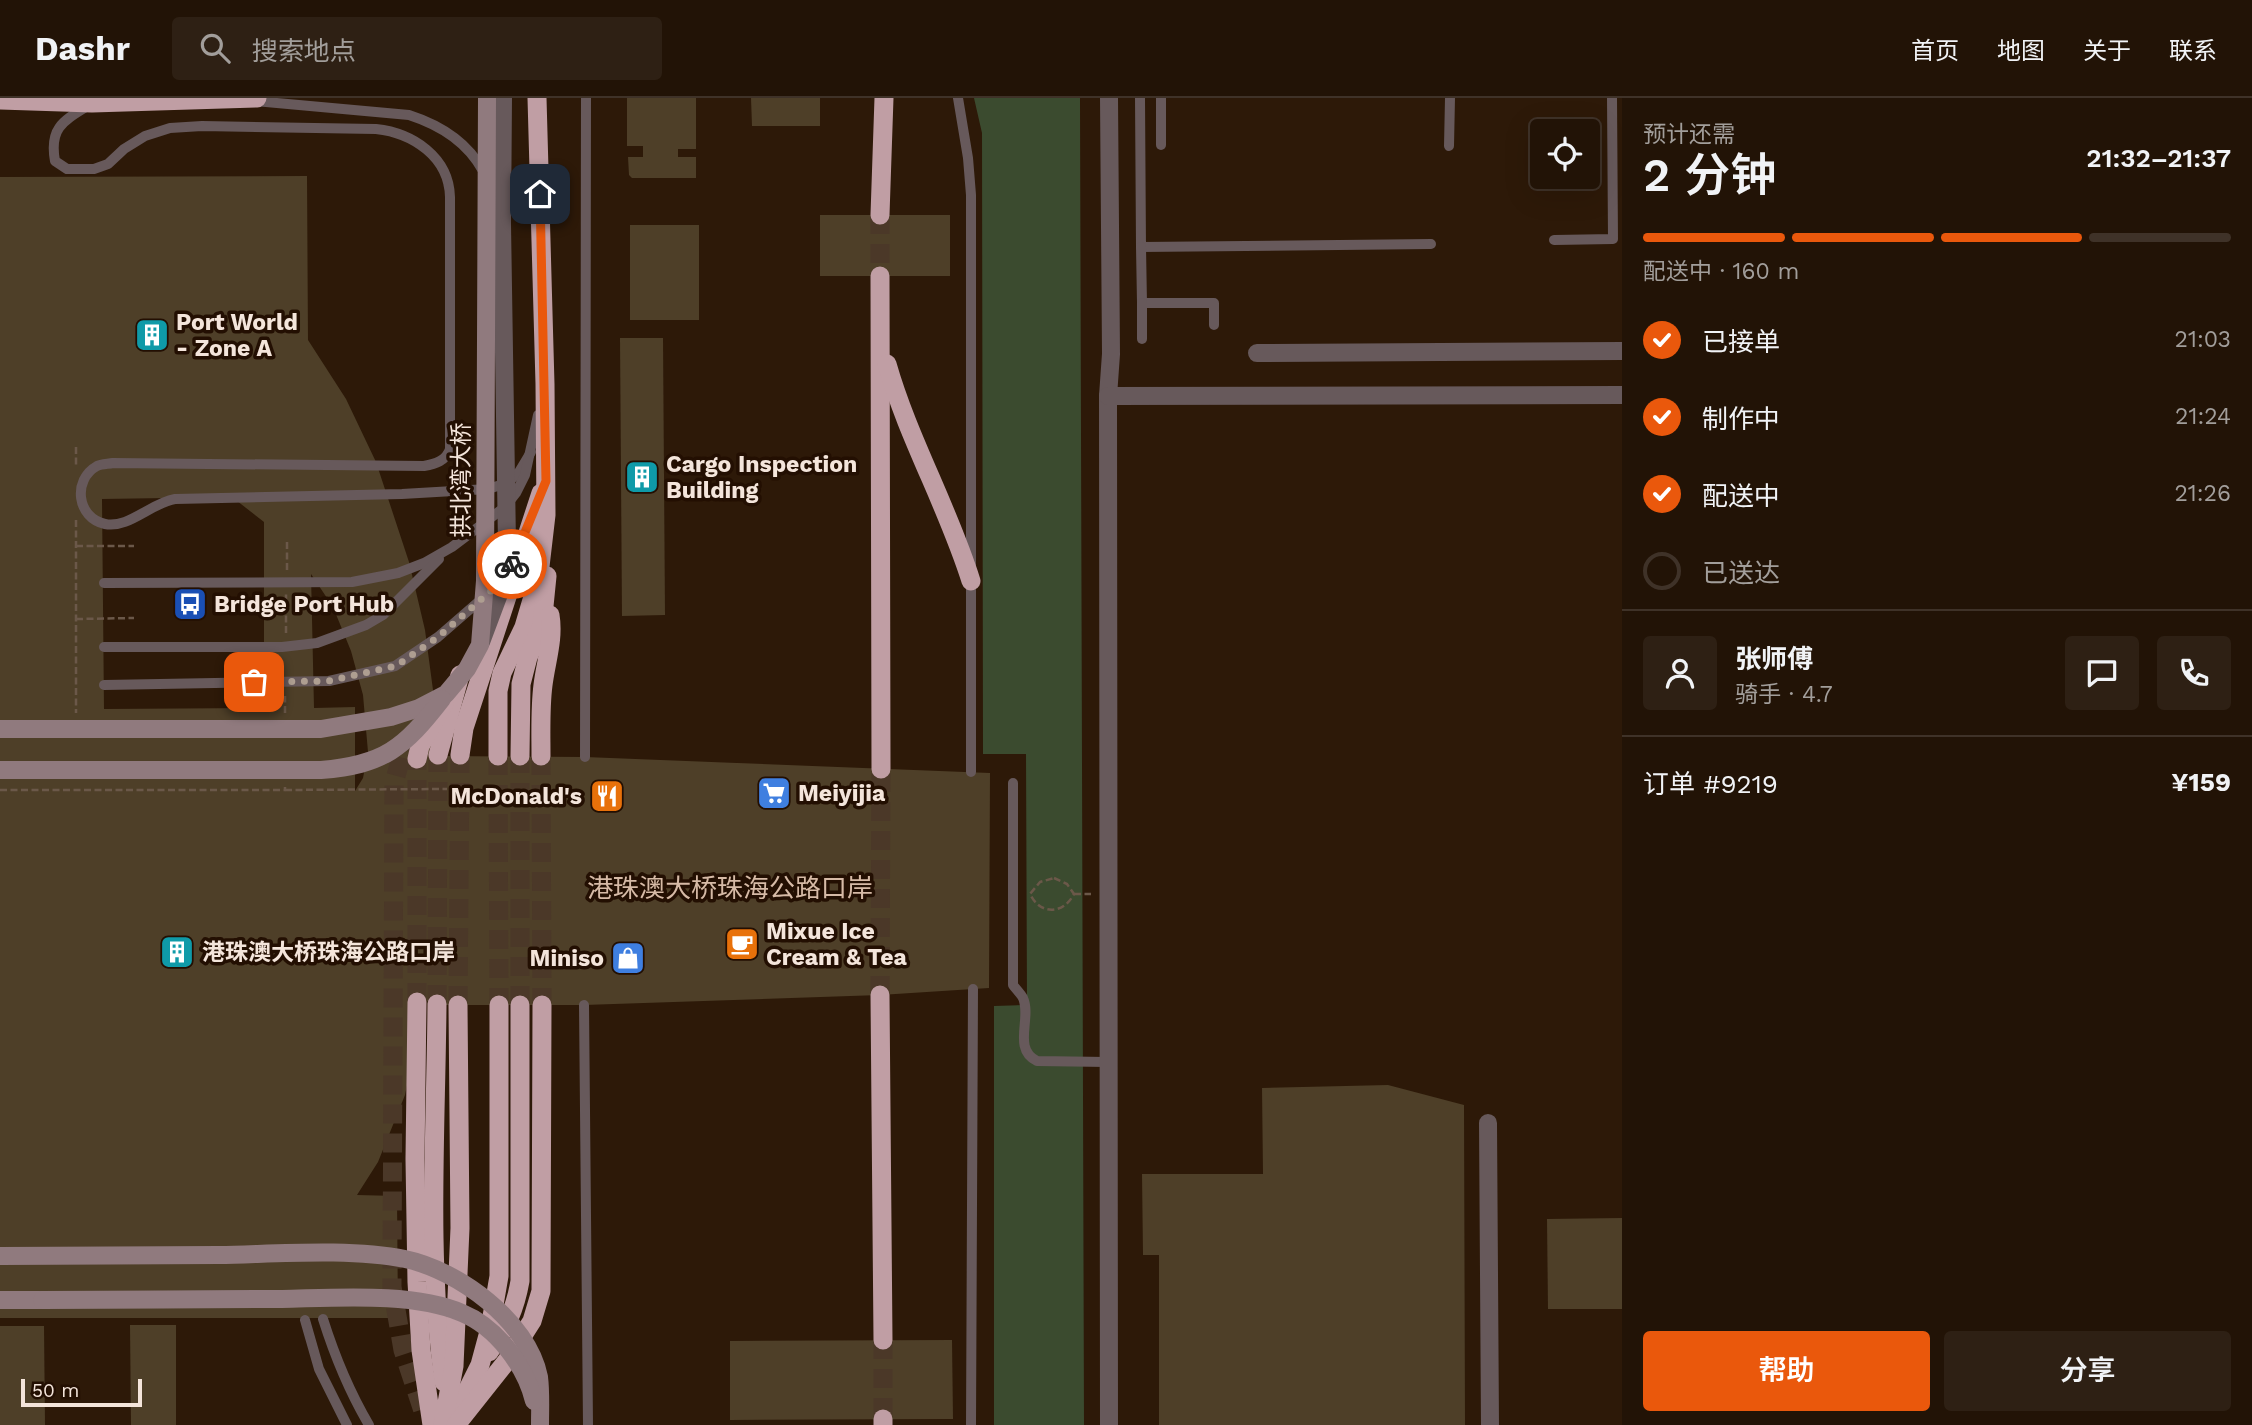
<!DOCTYPE html>
<html lang="zh">
<meta charset="utf-8">
<style>
:root{--surface:#221306;--page:#2e2014;--text:#f1f3f6;--muted:#a29e9b;--line:#3f3228;--accent:#ea580c}
body{margin:0;font-family:"Work Sans","Noto Sans SC",sans-serif;background:var(--page);color:var(--text);height:100vh;display:flex;flex-direction:column;font-size:26px;white-space:nowrap}
*{box-sizing:border-box;margin:0}
p{font-size:23px;color:var(--muted)}
.icon{flex:none;width:38px;height:38px;fill:none;stroke:currentColor;stroke-width:2;stroke-linecap:round;stroke-linejoin:round}
.map{position:relative;flex:1;overflow:hidden}
.panel{display:flex;flex-direction:column;background:var(--surface);width:630px}
.panel>*{flex:none}
.fabs{position:absolute;left:1530px;top:21px;display:grid;gap:14px}
.fabs a{display:grid;place-items:center;width:70px;height:70px;border-radius:7px;background:var(--surface);box-shadow:0 7px 28px #0002,0 0 0 2px var(--line);font-size:35px}
.scale{position:absolute;left:21px;bottom:18px;width:121px;box-sizing:border-box;padding-left:7px;border:4px solid #f4e5db;border-top:0;font-size:19px;line-height:24px;white-space:nowrap;color:#f4e5db;-webkit-text-stroke:5px #230f02;paint-order:stroke}
.pin{position:absolute;display:grid;place-items:center;width:60px;height:60px;color:#fff;margin:-30px;border-radius:14px;box-shadow:0 4px 10px #0006}
.courier{position:absolute;display:grid;place-items:center;width:70px;height:70px;margin:-35px;border:5px solid #ea580c;border-radius:50%;background:#fff;color:#222;box-shadow:0 2px 9px #0007}
.headline em{font-style:normal;font-weight:600}
.headline div{display:flex;flex-direction:column-reverse}
.headline{display:flex;align-items:center;justify-content:space-between;height:119px;padding:0 21px}
h1{font-size:46px;font-weight:600;line-height:52px}
.bar{display:grid;grid-template-columns:repeat(4,1fr);gap:10px 7px;align-content:center;height:84px;padding:0 21px}
.bar i{height:9px;border-radius:5px;background:var(--line)}
.bar .current{background:var(--accent)}
.bar p{grid-column:span 4}
.line{display:flex;align-items:center;gap:18px;padding:0 21px;border-top:2px solid var(--line)}
.line div{flex:1}
.round{display:grid;place-items:center;flex:none;width:74px;height:74px;border-radius:7px;background:var(--page)}
ol{padding:0 21px;list-style:none}
li{display:flex;align-items:center;gap:21px;height:77px}
li p{margin-inline-start:auto}
li .icon{padding:7px;border-radius:50%;background:var(--accent);color:#fff;stroke-width:4}
li:last-child{color:var(--muted)}
li i{width:38px;height:38px;border:4px solid var(--line);border-radius:50%}
.primary-button{display:flex;gap:14px;margin-top:auto;padding:14px 21px}
.primary-button a{flex:1;height:80px;border-radius:7px;background:var(--accent);color:#fff;font-size:28px;font-weight:600;line-height:80px;text-align:center}
.primary-button a+a{background:var(--page);color:var(--text)}
header{display:flex;align-items:center;gap:42px;box-sizing:border-box;height:98px;padding:0 35px;background:var(--surface);border-bottom:2px solid var(--line)}
header strong{font-size:33px}
nav{display:flex;gap:38px;margin-inline-start:auto;font-size:24px}
.search{width:490px;height:63px;background:var(--page);display:flex;align-items:center;gap:18px;box-sizing:border-box;padding:0 24px;border-radius:7px;color:var(--muted);font-size:26px}
main{display:flex;flex:1;min-height:0}
.map>svg:first-child{display:block}
.green{fill:#3b4b2f}
.building{fill:#4e3f28;fill-rule:evenodd}
.lines{fill:none;stroke-linecap:round;stroke-linejoin:round}
.trunk-tunnel{stroke:#4b3828;stroke-width:19;stroke-dasharray:19 10;stroke-linecap:butt}
.path{stroke:#6b5849;stroke-width:2.5;stroke-dasharray:7 3.5;stroke-linecap:butt}
.service{stroke:#67595b;stroke-width:10}
.minor{stroke:#67595b;stroke-width:18}
.secondary{stroke:#907a7e;stroke-width:18}
.trunk{stroke:#c09ea4;stroke-width:19}
.minor-bridge{stroke:#67595b;stroke-width:18}
.secondary-bridge{stroke:#907a7e;stroke-width:18}
.done{stroke:#ae9e91;stroke-width:7;stroke-dasharray:0 12.6}
.route{stroke:#ea580c;stroke-width:9}
.labels{text-anchor:middle;dominant-baseline:central;stroke-width:7;stroke-linejoin:round;paint-order:stroke}
.poi-label{font-size:23px;font-weight:bold;fill:#f4e5db;stroke:#230f02;text-anchor:start}
.street-label{font-size:23px;fill:#f4e5db;stroke:#230f02}
.quarter-label{font-size:26px;fill:#d6baa6;stroke:#230f02}
</style>
<header>
<strong>Dashr</strong>
<div class="search"><svg class="icon" aria-label="search" viewBox="0 0 24 24"><circle cx="10" cy="10" r="6"/><path d="M15 15l6 6"/></svg>搜索地点</div>
<nav><a>首页</a><a>地图</a><a>关于</a><a>联系</a></nav>
</header>
<main>
<div class="map">
<svg width="1622" height="1327" viewBox="0 0 1622 1327">
<rect width="100%" height="100%" fill="#2d1908"/>
<path class="green" d="M974,0H1080L1084,1327H994V908L1027,907L1026,656H983L982,35Z"/>
<g class="building">
<path d="M627,0H696V51H678V59H696V80H632L629,77L628,59H643V48H627Z"/>
<path d="M751,0H820V28H752Z"/>
<path d="M307,78L308,242L346,301L376,364L409,464L425,532L433,592L434,658L585,659L990,675L989,890L880,897L584,907H441L424,902L405,997L378,1064L357,1097L397,1098L398,1220H0V79ZM232,399L264,424V610L104,611L102,401ZM311,476L333,509L351,553L363,597L368,654L363,680L355,693V609L314,610Z"/>
<rect x="820" y="117" width="130" height="61"/>
<rect x="630" y="127" width="69" height="95"/>
<path d="M620,240H663L665,517L622,518Z"/>
<path d="M1388,987L1464,1007L1465,1327H1159V1157H1143L1142,1076H1263L1262,990Z"/>
<path d="M1622,1120V1211H1548L1547,1121Z"/>
<path d="M130,1227H176V1327H131Z"/>
<path d="M0,1228H44L45,1327H0Z"/>
<path d="M952,1242L953,1321L730,1322V1243Z"/>
</g>
<g class="lines">
<g class="trunk-tunnel">
<path d="M880,117V178"/>
<path d="M419,637L402,656L394,685L392,1189L403,1252L425,1319"/>
<path d="M498,658L499,907"/>
<path d="M541,658L542,907"/>
<path d="M880,897L881,671"/>
<path d="M417,904V661"/>
<path d="M437,906L438,657"/>
<path d="M458,907L460,657"/>
<path d="M520,907V658"/>
<path d="M883,1242V1321"/>
</g>
<g class="path">
<path d="M76,349V370"/>
<path d="M76,422V615"/>
<path d="M76,448H134"/>
<path d="M287,472V444"/>
<path d="M76,521L134,520"/>
<path d="M286,535V496"/>
<path d="M285,615V598"/>
<path d="M0,692H285V689"/>
<path d="M285,692L447,691"/>
<path d="M1054,780L1067,786L1074,796C1063,817 1040,817 1030,796L1040,784Z"/>
<path d="M1074,796H1091"/>
</g>
<g class="service">
<path d="M958,0L968,60L971,97V674"/>
<path d="M1140,0L1141,149L1431,146"/>
<path d="M1161,0V47"/>
<path d="M255,3L409,17C440,27 467,43 483,73"/>
<path d="M89,7C63,23 49,30 55,63L67,71H94L108,66L124,51L145,38L170,30L202,28L376,31C413,35 449,59 450,99V351C446,363 435,366 424,368L113,365C108,366 101,366 97,368C72,382 77,420 105,426C128,431 151,405 175,401L402,396L488,391L507,385L519,374L531,354"/>
<path d="M1449,48L1450,0"/>
<path d="M1554,142L1613,141L1612,0"/>
<path d="M1141,149L1142,205H1214V227"/>
<path d="M1142,205V241"/>
<path d="M104,485L352,484L398,475L424,465L452,449L505,409L516,395L525,377L538,317"/>
<path d="M104,549H282L317,545L366,527L383,517L439,461"/>
<path d="M104,587L329,583L395,568L438,539L484,499"/>
<path d="M585,659L586,0"/>
<path d="M1013,685V887C1016,891 1021,896 1023,900C1032,920 1012,951 1037,963L1107,964"/>
<path d="M584,907L588,1327"/>
<path d="M323,1221C335,1259 349,1293 369,1327"/>
<path d="M305,1222L319,1271L347,1327"/>
<path d="M971,1327L973,891"/>
</g>
<g class="minor">
<path d="M1109,0L1111,256L1108,298L1109,1327"/>
<path d="M1257,255L1622,253"/>
<path d="M1108,298L1622,297"/>
<path d="M1488,1025L1490,1327"/>
</g>
<path class="secondary" d="M0,1202H42"/>
<g class="trunk">
<path d="M0,2L92,5L257,0"/>
<path d="M880,117L884,0"/>
<path d="M880,178L881,671"/>
<path d="M887,266C908,340 948,409 971,483"/>
<path d="M438,657L460,577"/>
<path d="M460,657L464,630L541,395"/>
<path d="M498,658V593L502,575L524,529L532,502L539,477L546,417L545,286L537,0"/>
<path d="M520,658L521,586L528,559L542,528L547,478"/>
<path d="M541,658C541,634 540,610 543,587C546,563 554,541 550,517"/>
<path d="M417,661L420,648L444,606"/>
<path d="M880,897L883,1242"/>
<path d="M417,904L415,1061L417,1184L421,1252L432,1327"/>
<path d="M437,906C436,1032 427,1160 444,1284"/>
<path d="M489,1254C506,1230 515,1212 520,1183V907"/>
<path d="M457,1313L480,1267L490,1230L499,1178V907"/>
<path d="M883,1321V1327"/>
<path d="M443,1326L454,1268L460,1130L458,907"/>
<path d="M456,1327L506,1264L532,1223L541,1193L542,907"/>
</g>
<path class="minor-bridge" d="M481,544L499,496L507,446L502,126L503,0"/>
<g class="secondary-bridge">
<path d="M0,631H321L391,619L419,610L446,596L467,571L480,547L485,483L487,0"/>
<path d="M0,672H321C384,667 404,650 442,601"/>
<path d="M0,1158C73,1158 146,1157 219,1157C276,1156 350,1150 405,1161C458,1172 528,1223 539,1279C541,1295 540,1311 540,1327"/>
<path d="M42,1202C122,1202 202,1201 282,1201C336,1200 413,1194 462,1215C496,1229 525,1267 534,1303"/>
</g>
</g>
<g class="lines">
<path class="done" d="M254,584L329,583L396,568L438,539L508,478L512,466"/>
<path class="route" d="M512,466L546,383L540,96"/>
</g>
<defs>
<g id="building-square" transform="scale(1.75)"><rect x="-9" y="-9" width="18" height="18" rx="4" fill="#0f9aa8" stroke="#230f02"/><path d="M-4-6H4V6H1V3H-1V6H-4ZM-2.5-4.3h1.7v1.8h-1.7ZM.8-4.3h1.7v1.8H.8ZM-2.5-1h1.7V.8h-1.7ZM.8-1h1.7V.8H.8Z" fill="#fff"/></g>
<g id="bus-square" transform="scale(1.75)"><rect x="-9" y="-9" width="18" height="18" rx="4" fill="#1a4fb4" stroke="#230f02"/><path d="M-5-6H5V4H4V6H2V4H-2V6H-4V4H-5ZM-3.5-4V0h7V-4ZM-3.5 1.2v1.5H-2V1.2ZM2 1.2v1.5H3.5V1.2Z" fill="#fff"/></g>
<g id="supermarket-square" transform="scale(1.75)"><rect x="-9" y="-9" width="18" height="18" rx="4" fill="#3f7fe0" stroke="#230f02"/><path d="M-6-5.5h2.5l.6 2H6L4.5 2H-2.5L-4.4-4H-6ZM-1.5 3.2a1.3 1.3 0 1 0 .1 0ZM3 3.2a1.3 1.3 0 1 0 .1 0Z" fill="#fff"/></g>
<g id="restaurant-square" transform="scale(1.75)"><rect x="-9" y="-9" width="18" height="18" rx="4" fill="#e8710a" stroke="#230f02"/><path d="M-5-6h1v4h1v-4h1v4h1v-4h1v5L-1.5 .5V6h-2V.5L-5-1ZM5-6V6H3V1.5H1.5Q1.5-4 5-6Z" fill="#fff"/></g>
<g id="cafe-square" transform="scale(1.75)"><rect x="-9" y="-9" width="18" height="18" rx="4" fill="#e8710a" stroke="#230f02"/><path d="M-5.5-4.5H6V0H3Q3 3.5 0 3.5H-2.5Q-5.5 3.5-5.5 0ZM3-3.2v2h1.7v-2ZM-6 4.5H4V6H-6Z" fill="#fff"/></g>
<g id="shop-square" transform="scale(1.75)"><rect x="-9" y="-9" width="18" height="18" rx="4" fill="#3f7fe0" stroke="#230f02"/><path d="M-5-2.5h2.3a2.7 3.5 0 0 1 5.4 0H5L5.5 6h-11ZM-1.5-2.5h3a1.5 2.3 0 0 0-3 0Z" fill="#fff"/></g>
</defs>
<g fill-rule="evenodd">
<use href="#building-square" x="152" y="237"/>
<use href="#building-square" x="642" y="379"/>
<use href="#bus-square" x="190" y="506"/>
<use href="#supermarket-square" x="774" y="695"/>
<use href="#restaurant-square" x="607" y="698"/>
<use href="#cafe-square" x="742" y="846"/>
<use href="#building-square" x="177" y="854"/>
<use href="#shop-square" x="628" y="860"/>
</g>
<g class="labels">
<g class="poi-label">
<text x="176" y="224">Port World<tspan x="176" dy="26">- Zone A</tspan></text>
<text x="666" y="366">Cargo Inspection<tspan x="666" dy="26">Building</tspan></text>
<text x="214" y="506">Bridge Port Hub</text>
<text x="798" y="695">Meiyijia</text>
<text x="582" y="698" text-anchor="end">McDonald's</text>
<text x="766" y="833">Mixue Ice<tspan x="766" dy="26">Cream &amp; Tea</tspan></text>
<text x="202" y="854">港珠澳大桥珠海公路口岸</text>
<text x="604" y="860" text-anchor="end">Miniso</text>
</g>
<g class="street-label">
<text transform="translate(461 382) rotate(-90)">拱北湾大桥</text>
</g>
<g class="quarter-label">
<text x="730" y="790">港珠澳大桥珠海公路口岸</text>
</g>
</g>
</svg>
<div class="fabs">
<a><svg class="icon" aria-label="locate" viewBox="0 0 24 24"><circle cx="12" cy="12" r="6"/><path d="M12 2v4M12 18v4M2 12h4M18 12h4"/></svg></a>
</div>
<div class="scale">50 m</div>
<div class="pin" style="left:254px;top:584px;background:#ea580c"><svg class="icon" aria-label="bag" viewBox="0 0 24 24"><path d="M5 8h14l-1 12H6zM9 8a3 3 0 0 1 6 0"/></svg></div>
<div class="pin" style="left:540px;top:96px;background:#1f2937"><svg class="icon" aria-label="home" viewBox="0 0 24 24"><path d="M3 11l9-7 9 7M6 9v11h12V9"/></svg></div>
<div class="courier" style="left:512px;top:466px"><svg class="icon" aria-label="bike" viewBox="0 0 24 24"><circle cx="6" cy="16" r="4"/><circle cx="18" cy="16" r="4"/><path d="M6 16l4-8h5l3 8M10 8l3 8H6M13 5h3"/></svg></div>
</div>
<section class="panel">
<div class="headline"><div><h1>2 分钟</h1><p>预计还需</p></div><em>21:32–21:37</em></div>
<div class="bar"><i class="current"></i><i class="current"></i><i class="current"></i><i></i><p>配送中 · 160 m</p></div>
<ol>
<li><svg class="icon" aria-label="check" viewBox="0 0 24 24"><path d="M5 12l5 5 9-10"/></svg>已接单<p>21:03</p></li>
<li><svg class="icon" aria-label="check" viewBox="0 0 24 24"><path d="M5 12l5 5 9-10"/></svg>制作中<p>21:24</p></li>
<li><svg class="icon" aria-label="check" viewBox="0 0 24 24"><path d="M5 12l5 5 9-10"/></svg>配送中<p>21:26</p></li>
<li><i></i>已送达</li>
</ol>
<div class="line" style="height:126px"><a class="round"><svg class="icon" aria-label="person" viewBox="0 0 24 24"><circle cx="12" cy="8" r="4"/><path d="M4 21q1-7 8-7t8 7"/></svg></a><div><b>张师傅</b><p>骑手 · 4.7</p></div><a class="round"><svg class="icon" aria-label="chat" viewBox="0 0 24 24"><path d="M4 5h16v11H9l-5 4z"/></svg></a><a class="round"><svg class="icon" aria-label="phone" viewBox="0 0 24 24"><path d="M5 4h4l2 5-3 2q2 4 5 5l2-3 5 2v4C11 20 4 13 5 4z"/></svg></a></div>
<div class="line" style="height:91px"><div>订单 #9219</div><b>¥159</b></div>
<div class="primary-button"><a>帮助</a><a>分享</a></div>
</section>
</main>
